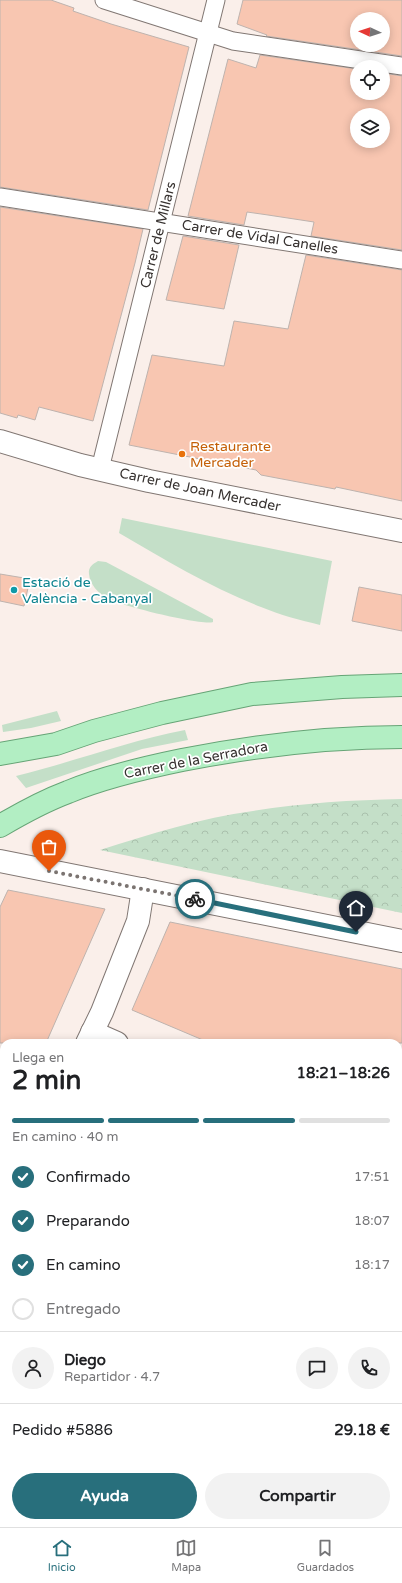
<!DOCTYPE html>
<html lang="es">
<meta charset="utf-8">
<style>
:root{--surface:#fff;--page:#f2f2f2;--text:#202124;--muted:#757577;--line:#e0e0e0;--accent:#286f7c}
body{margin:0;font-family:"Varela Round",sans-serif;background:var(--page);color:var(--text);height:100vh;display:flex;flex-direction:column;font-size:15px;white-space:nowrap}
*{box-sizing:border-box;margin:0}
p{font-size:13px;color:var(--muted)}
.icon{flex:none;width:22px;height:22px;fill:none;stroke:currentColor;stroke-width:2;stroke-linecap:round;stroke-linejoin:round}
.map{position:relative;flex:1;overflow:hidden}
.panel{position:absolute;left:0px;top:1039px;width:402px;height:488px;display:flex;flex-direction:column;background:var(--surface);border-radius:12px 12px 0 0;box-shadow:0 2px 10px #0003}
.panel>*{flex:none}
.needle{width:26px;rotate:273deg}
.tools{position:absolute;left:350px;top:12px;display:grid;gap:8px}
.tools a{display:grid;place-items:center;width:40px;height:40px;border-radius:50%;background:var(--surface);box-shadow:0 2px 10px #0003;font-size:20px}
.pin{position:absolute;display:grid;place-items:center;width:34px;height:34px;color:#fff;margin:-41px -17px;border-radius:50% 50% 50% 0;rotate:-45deg;box-shadow:0 0 4px #0007}
.pin .icon{rotate:45deg}
.courier{position:absolute;display:grid;place-items:center;width:40px;height:40px;margin:-20px;border:3px solid #286f7c;border-radius:50%;background:#fff;color:#222;box-shadow:0 1px 5px #0007}
.headline em{font-style:normal;font-weight:800}
.headline div{display:flex;flex-direction:column-reverse}
.headline{display:flex;align-items:center;justify-content:space-between;height:68px;padding:0 12px}
h1{font-size:26px;font-weight:800;line-height:30px}
.bar{display:grid;grid-template-columns:repeat(4,1fr);gap:6px 4px;align-content:center;height:48px;padding:0 12px}
.bar i{height:5px;border-radius:3px;background:var(--line)}
.bar .active{background:var(--accent)}
.bar p{grid-column:span 4}
.line{display:flex;align-items:center;gap:10px;padding:0 12px;border-top:1px solid var(--line)}
.line div{flex:1}
.round{display:grid;place-items:center;flex:none;width:42px;height:42px;border-radius:21px;background:var(--page)}
ol{padding:0 12px;list-style:none}
li{display:flex;align-items:center;gap:12px;height:44px}
li p{margin-inline-start:auto}
li .icon{padding:4px;border-radius:50%;background:var(--accent);color:#fff;stroke-width:4}
li:last-child{color:var(--muted)}
li i{width:22px;height:22px;border:2px solid var(--line);border-radius:50%}
.cta{display:flex;gap:8px;margin-top:auto;padding:8px 12px}
.cta a{flex:1;height:46px;border-radius:24px;background:var(--accent);color:#fff;font-size:16px;font-weight:800;line-height:46px;text-align:center}
.cta a+a{background:var(--page);color:var(--text)}
.tabs{display:flex;justify-content:space-around;align-items:center;height:56px;border-top:1px solid var(--line);background:var(--surface);font-size:11px;color:var(--muted)}
.tabs a{display:grid;justify-items:center;gap:2px}
.tabs .active{color:var(--accent)}
.map>svg:first-child{display:block}
.education{fill:#f9e0e9}
.green{fill:#c4dfc8}
.forest{fill:url(#forest-crowns)}
.building{fill:#f8c6b1;stroke:#beb3ae;fill-rule:evenodd}
.lines{fill:none;stroke-linecap:round;stroke-linejoin:round}
.pedestrian-casing{stroke:#817773;stroke-width:19}
.minor-casing{stroke:#817773;stroke-width:24}
.primary-casing{stroke:#66a476;stroke-width:24}
.pedestrian{stroke:#fff;stroke-width:17}
.minor{stroke:#fff;stroke-width:22}
.primary{stroke:#b2eec3;stroke-width:22}
.done{stroke:#7b7471;stroke-width:4;stroke-dasharray:0 7.2}
.route{stroke:#286f7c;stroke-width:5}
.food-dot{fill:#e8710a;stroke:#fff;stroke-width:1.5}
.culture-dot{fill:#0f9aa8;stroke:#fff;stroke-width:1.5}
.labels{text-anchor:middle;dominant-baseline:central;stroke-width:3.5;stroke-linejoin:round;paint-order:stroke}
.street-label{font-size:14px;fill:#373230;stroke:#fff}
.food-label{font-size:14px;fill:#c56008;stroke:#fff;text-anchor:start}
.culture-label{font-size:14px;fill:#0d838f;stroke:#fff;text-anchor:start}
</style>
<div class="map">
<svg width="402" height="1527" viewBox="0 0 402 1527">
<defs>
<pattern id="forest-crowns" width="20" height="18" patternUnits="userSpaceOnUse"><rect width="20" height="18" fill="#c4dfc8"/><path d="M2 6a3 3 0 1 1 6 0M12 15a3 3 0 1 1 6 0" fill="none" stroke="#a9c0ac"/></pattern>
</defs>
<rect width="100%" height="100%" fill="#faefea"/>
<path class="education" d="M59,1523H334L333,1527H57Z"/>
<g class="green">
<path d="M122,518L332,561L320,625C300,620 280,615 261,607C212,588 165,560 119,533Z"/>
<path d="M98,561L106,562L213,619V622C202,626 118,605 106,598C98,592 90,585 89,574C88,567 93,564 98,561Z"/>
<path d="M57,711L61,721L31,728L3,732L2,725Z"/>
<path d="M185,730L188,740L142,749L26,788L16,776C73,762 128,741 185,730Z"/>
</g>
<path class="forest" d="M402,799V913L100,850C150,834 201,818 253,811C302,803 352,800 402,799Z"/>
<g class="building">
<path d="M0,0H51L74,8L73,11L111,24L189,47L148,210L0,187Z"/>
<path d="M243,0H402V56L266,36L267,35L237,24ZM357,19H383V45H357Z"/>
<path d="M260,55L357,69V93H383V73L402,76V250L311,236L314,222L268,215L247,212L244,225L188,216L228,59L256,68ZM357,115H383V141H357Z"/>
<path d="M0,207L143,229L135,263L93,421L39,407L35,420L18,415L17,418L0,413Z"/>
<path d="M183,236L239,245L224,309L166,300Z"/>
<path d="M306,255L402,270V501L336,487L335,489L261,475L256,470L129,445L152,355L224,366L234,321L288,329Z"/>
<path d="M0,574L30,579L24,606L0,601Z"/>
<path d="M359,587L402,595V631L352,621Z"/>
<path d="M8,890L105,909L46,1043H0V907Z"/>
<path d="M170,922L402,969V1043H210L132,1010Z"/>
</g>
<g class="lines">
<g class="pedestrian-casing">
<g id="pedestrian">
<path d="M104,0L233,41L402,66"/>
<path d="M0,197L402,260"/>
<path d="M100,469L216,0"/>
</g>
</g>
<g class="minor-casing">
<g id="minor">
<path d="M0,441L80,465L149,481L402,531"/>
<path d="M0,861L402,941"/>
<path d="M92,1032L117,1043"/>
<path d="M87,1043L102,1012L138,921L143,889"/>
<path d="M398,1164L402,1166"/>
<path d="M0,1240L4,1231"/>
</g>
</g>
<g class="primary-casing">
<g id="primary">
<path d="M0,754L56,744L94,731L162,713L252,694L342,687L402,685"/>
<path d="M0,826C22,813 44,801 68,792C104,777 143,768 182,760C254,746 328,737 402,737"/>
</g>
</g>
<use href="#pedestrian" class="pedestrian"/>
<use href="#minor" class="minor"/>
<use href="#primary" class="primary"/>
</g>
<g class="lines">
<path class="done" d="M49,871L195,899"/>
<path class="route" d="M195,899L356,932"/>
</g>
<circle class="food-dot" cx="182" cy="454" r="4"/>
<circle class="culture-dot" cx="14" cy="590" r="4"/>
<g class="labels">
<g class="street-label">
<text transform="translate(158 235) rotate(-76)">Carrer de Millars</text>
<text transform="translate(260 237) rotate(9)">Carrer de Vidal Canelles</text>
<text transform="translate(200 490) rotate(12)">Carrer de Joan Mercader</text>
<text transform="translate(196 760) rotate(-11)">Carrer de la Serradora</text>
</g>
<g class="food-label">
<text x="190" y="446">Restaurante<tspan x="190" dy="16">Mercader</tspan></text>
</g>
<g class="culture-label">
<text x="22" y="582">Estació de<tspan x="22" dy="16">València - Cabanyal</tspan></text>
</g>
</g>
</svg>
<div class="tools">
<a><svg class="needle" viewBox="-14 -14 28 28"><path d="M0-13l5 13h-10z" fill="#e53935"/><path d="M0 13l5-13h-10z" fill="#757577"/></svg></a>
<a><svg class="icon" aria-label="locate" viewBox="0 0 24 24"><circle cx="12" cy="12" r="6"/><path d="M12 2v4M12 18v4M2 12h4M18 12h4"/></svg></a>
<a><svg class="icon" aria-label="layers" viewBox="0 0 24 24"><path d="M12 4l9 5-9 5-9-5zM3 14l9 5 9-5"/></svg></a>
</div>
<div class="pin" style="left:49px;top:871px;background:#ea580c"><svg class="icon" aria-label="bag" viewBox="0 0 24 24"><path d="M5 8h14l-1 12H6zM9 8a3 3 0 0 1 6 0"/></svg></div>
<div class="pin" style="left:356px;top:932px;background:#1f2937"><svg class="icon" aria-label="home" viewBox="0 0 24 24"><path d="M3 11l9-7 9 7M6 9v11h12V9"/></svg></div>
<div class="courier" style="left:195px;top:899px"><svg class="icon" aria-label="bike" viewBox="0 0 24 24"><circle cx="6" cy="16" r="4"/><circle cx="18" cy="16" r="4"/><path d="M6 16l4-8h5l3 8M10 8l3 8H6M13 5h3"/></svg></div>
<section class="panel">
<div class="headline"><div><h1>2 min</h1><p>Llega en</p></div><em>18:21–18:26</em></div>
<div class="bar"><i class="active"></i><i class="active"></i><i class="active"></i><i></i><p>En camino · 40 m</p></div>
<ol>
<li><svg class="icon" aria-label="check" viewBox="0 0 24 24"><path d="M5 12l5 5 9-10"/></svg>Confirmado<p>17:51</p></li>
<li><svg class="icon" aria-label="check" viewBox="0 0 24 24"><path d="M5 12l5 5 9-10"/></svg>Preparando<p>18:07</p></li>
<li><svg class="icon" aria-label="check" viewBox="0 0 24 24"><path d="M5 12l5 5 9-10"/></svg>En camino<p>18:17</p></li>
<li><i></i>Entregado</li>
</ol>
<div class="line" style="height:72px"><a class="round"><svg class="icon" aria-label="person" viewBox="0 0 24 24"><circle cx="12" cy="8" r="4"/><path d="M4 21q1-7 8-7t8 7"/></svg></a><div><b>Diego</b><p>Repartidor · 4.7</p></div><a class="round"><svg class="icon" aria-label="chat" viewBox="0 0 24 24"><path d="M4 5h16v11H9l-5 4z"/></svg></a><a class="round"><svg class="icon" aria-label="phone" viewBox="0 0 24 24"><path d="M5 4h4l2 5-3 2q2 4 5 5l2-3 5 2v4C11 20 4 13 5 4z"/></svg></a></div>
<div class="line" style="height:52px"><div>Pedido #5886</div><b>29.18 €</b></div>
<div class="cta"><a>Ayuda</a><a>Compartir</a></div>
</section>
</div>
<nav class="tabs">
<a class="active"><svg class="icon" aria-label="home" viewBox="0 0 24 24"><path d="M3 11l9-7 9 7M6 9v11h12V9"/></svg>Inicio</a>
<a><svg class="icon" aria-label="map" viewBox="0 0 24 24"><path d="M3 6l6-2 6 2 6-2v14l-6 2-6-2-6 2zM9 4v14M15 6v14"/></svg>Mapa</a>
<a><svg class="icon" aria-label="saved" viewBox="0 0 24 24"><path d="M7 4h10v16l-5-4-5 4z"/></svg>Guardados</a>
</nav>
